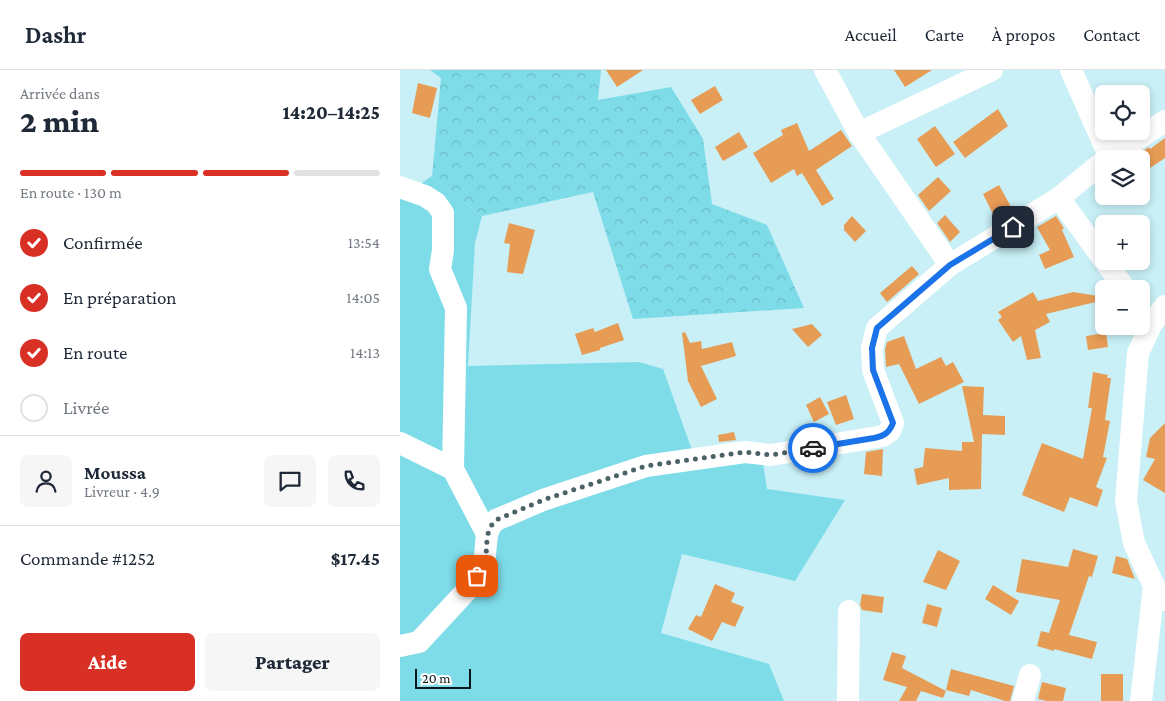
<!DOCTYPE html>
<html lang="fr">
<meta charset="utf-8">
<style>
:root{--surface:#fff;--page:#f6f6f7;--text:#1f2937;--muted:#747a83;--line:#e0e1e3;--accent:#d93025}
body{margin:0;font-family:"Crimson Pro",serif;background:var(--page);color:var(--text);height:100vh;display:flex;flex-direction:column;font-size:19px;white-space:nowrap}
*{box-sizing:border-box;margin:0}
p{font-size:16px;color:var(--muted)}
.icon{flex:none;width:28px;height:28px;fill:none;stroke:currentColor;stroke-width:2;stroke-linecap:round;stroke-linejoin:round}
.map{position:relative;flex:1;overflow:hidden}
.sheet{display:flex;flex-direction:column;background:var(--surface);width:400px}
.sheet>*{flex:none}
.buttons{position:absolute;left:695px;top:15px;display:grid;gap:10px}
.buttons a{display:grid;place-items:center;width:55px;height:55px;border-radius:8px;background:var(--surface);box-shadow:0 2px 8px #0003;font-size:25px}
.scale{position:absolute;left:15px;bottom:12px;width:56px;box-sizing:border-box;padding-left:5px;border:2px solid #071618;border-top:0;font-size:14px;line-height:18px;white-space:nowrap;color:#071618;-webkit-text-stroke:4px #fff;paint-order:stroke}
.pin{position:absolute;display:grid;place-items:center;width:42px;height:42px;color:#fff;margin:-21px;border-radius:10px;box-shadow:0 2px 8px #0006}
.courier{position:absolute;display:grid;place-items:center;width:50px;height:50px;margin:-25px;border:4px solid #1a73e8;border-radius:50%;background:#fff;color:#222;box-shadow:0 1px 6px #0007}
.summary em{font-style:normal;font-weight:800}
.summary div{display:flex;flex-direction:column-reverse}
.summary{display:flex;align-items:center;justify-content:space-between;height:85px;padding:0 20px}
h1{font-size:32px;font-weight:800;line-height:38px}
.bar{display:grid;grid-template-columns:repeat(4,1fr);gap:8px 5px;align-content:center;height:60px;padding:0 20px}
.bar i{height:6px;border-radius:4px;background:var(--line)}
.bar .selected{background:var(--accent)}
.bar p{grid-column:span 4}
.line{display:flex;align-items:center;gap:12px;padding:0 20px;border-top:1px solid var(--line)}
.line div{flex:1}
.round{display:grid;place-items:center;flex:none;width:52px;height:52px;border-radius:8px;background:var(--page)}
ol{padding:0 20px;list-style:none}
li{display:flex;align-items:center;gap:15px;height:55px}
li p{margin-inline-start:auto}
li .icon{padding:5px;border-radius:50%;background:var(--accent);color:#fff;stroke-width:4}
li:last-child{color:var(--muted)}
li i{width:28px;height:28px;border:2px solid var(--line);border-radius:50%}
.action{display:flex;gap:10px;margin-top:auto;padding:10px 20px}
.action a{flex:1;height:58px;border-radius:8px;background:var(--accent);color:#fff;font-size:20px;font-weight:800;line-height:58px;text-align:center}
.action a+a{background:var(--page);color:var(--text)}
header{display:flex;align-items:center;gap:30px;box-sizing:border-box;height:70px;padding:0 25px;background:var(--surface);border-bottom:1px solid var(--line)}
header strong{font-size:24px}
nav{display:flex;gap:28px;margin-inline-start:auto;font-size:18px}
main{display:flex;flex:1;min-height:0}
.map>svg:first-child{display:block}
.green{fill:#7edce9}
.forest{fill:url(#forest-crowns)}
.building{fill:#e79c56}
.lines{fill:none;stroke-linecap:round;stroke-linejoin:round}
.minor{stroke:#fff;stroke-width:22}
.done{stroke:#4b6266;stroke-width:5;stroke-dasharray:0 9}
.route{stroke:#1a73e8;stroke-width:6}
</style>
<header>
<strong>Dashr</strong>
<nav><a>Accueil</a><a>Carte</a><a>À propos</a><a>Contact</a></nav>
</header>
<main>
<section class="sheet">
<div class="summary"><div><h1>2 min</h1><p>Arrivée dans</p></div><em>14:20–14:25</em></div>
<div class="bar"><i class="selected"></i><i class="selected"></i><i class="selected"></i><i></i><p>En route · 130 m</p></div>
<ol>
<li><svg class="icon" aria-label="check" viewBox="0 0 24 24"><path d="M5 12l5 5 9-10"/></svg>Confirmée<p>13:54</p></li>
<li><svg class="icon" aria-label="check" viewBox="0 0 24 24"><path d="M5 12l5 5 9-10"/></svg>En préparation<p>14:05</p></li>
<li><svg class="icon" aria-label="check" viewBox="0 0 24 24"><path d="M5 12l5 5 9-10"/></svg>En route<p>14:13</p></li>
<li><i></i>Livrée</li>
</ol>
<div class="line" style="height:90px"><a class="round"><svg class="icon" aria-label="person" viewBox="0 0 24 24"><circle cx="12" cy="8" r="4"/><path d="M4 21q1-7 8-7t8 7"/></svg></a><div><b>Moussa</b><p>Livreur · 4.9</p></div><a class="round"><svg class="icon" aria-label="chat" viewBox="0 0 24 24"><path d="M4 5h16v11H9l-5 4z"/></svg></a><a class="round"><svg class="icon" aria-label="phone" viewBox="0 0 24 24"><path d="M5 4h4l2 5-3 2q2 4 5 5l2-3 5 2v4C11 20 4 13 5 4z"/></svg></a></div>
<div class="line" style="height:65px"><div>Commande #1252</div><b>$17.45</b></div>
<div class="action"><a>Aide</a><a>Partager</a></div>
</section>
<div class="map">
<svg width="765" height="631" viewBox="0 0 765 631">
<defs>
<pattern id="forest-crowns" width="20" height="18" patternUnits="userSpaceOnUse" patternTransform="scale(1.25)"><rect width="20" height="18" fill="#7edce9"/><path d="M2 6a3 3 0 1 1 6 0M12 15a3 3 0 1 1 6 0" fill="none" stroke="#6bbcc7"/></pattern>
</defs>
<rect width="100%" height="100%" fill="#c8f0f6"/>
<path class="green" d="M32,106L82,146L75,173L68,296L239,292L263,299L298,397L362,386L367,419L445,430L395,511L282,484L261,563L369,594L384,631H0V128Z"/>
<path class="forest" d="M30,0H201L198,30L271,17L303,69L312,134L367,155L404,238L233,249L193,122L82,146L32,106L41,8Z"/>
<g class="building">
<path d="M206,0H243L217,17Z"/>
<path d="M494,0H532L505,17Z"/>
<path d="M18,13L37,18L30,48L12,43Z"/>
<path d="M315,16L323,30L300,44L291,30Z"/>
<path d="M598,39L608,56L565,88L553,72Z"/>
<path d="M397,53L409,81L441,60L452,76L416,100L434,129L422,136L402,103L397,106L394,99L371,113L353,83L383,65L381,60Z"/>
<path d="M535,56L555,84L536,97L517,69Z"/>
<path d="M339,62L348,77L323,91L315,77Z"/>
<path d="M765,68V88L744,102L741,97V89H736L735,86L749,77L750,79Z"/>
<path d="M538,107L551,121L529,141L518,125Z"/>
<path d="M599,115L611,137L594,146L583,124Z"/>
<path d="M545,145L560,162L550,172L537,153Z"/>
<path d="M452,146L466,161L455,172L444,160V155Z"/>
<path d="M656,146L664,158L662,160L674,187L645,199L639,185L650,180L637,157Z"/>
<path d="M109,153L135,160L123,204L107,202L110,174L104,173Z"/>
<path d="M512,196L519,204L487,232L480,223Z"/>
<path d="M633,222L638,231L673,222L704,227V230L646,244L650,252L635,260L641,288L627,290L621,266L613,272L598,250L602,247L598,242Z"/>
<path d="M218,253L224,270L200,278V280L182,285L175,264L193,258L195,262Z"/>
<path d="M412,254L422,265L408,277L392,259Z"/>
<path d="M285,262L290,273L301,271L302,279L332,272L336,286L301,296L317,329L301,337L288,311L282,263Z"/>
<path d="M706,263L708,277L688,280L686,266Z"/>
<path d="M504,266L516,299L541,287L546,296L553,292L564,312L519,334L499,294L486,297L485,279L487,272Z"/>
<path d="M693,302L708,305L707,308H711L705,350L710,351L703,387L707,388L696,417L703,420L697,437L670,427L664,442L622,425L642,373L683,389L692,338H688Z"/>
<path d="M562,316L584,317L583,345L605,346V365L582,364L581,419L549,420V408L517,415L514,399L523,397L525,378L562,381V372H574Z"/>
<path d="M446,325L454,349L436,355L427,332Z"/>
<path d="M420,327L429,344L414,352L406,335Z"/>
<path d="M765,353V423L743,410L755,389L746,387L750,368Z"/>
<path d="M334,362L336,370L319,372L318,365Z"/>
<path d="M483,379L482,406L464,404L466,382Z"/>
<path d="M673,479L698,486L692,507L689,506L669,565L697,572L692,589L654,579V581L637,576L641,561L649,563L660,530L616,522L622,489L668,497Z"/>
<path d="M538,480L560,491L546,520L523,512Z"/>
<path d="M716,486L727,489L735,509L712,503Z"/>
<path d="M315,514L335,523L331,532L344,537L335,557L322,552L312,571L288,559L296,545L301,547Z"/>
<path d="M593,515L619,531L611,545L585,529Z"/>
<path d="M462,524L484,527L482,543L462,540L460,535Z"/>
<path d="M527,534L542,538L537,557L522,553Z"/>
<path d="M492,582L506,586L502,598L546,621L543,628L521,621L516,631H499L507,617L483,610Z"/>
<path d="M551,599L614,616L610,631H605L571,620L569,626L546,620Z"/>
<rect x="701" y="604" width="22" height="27"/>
<path d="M642,612L666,618L663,631H647L638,629Z"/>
</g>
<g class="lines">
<g class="minor">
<path d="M425,0L459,63L550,195"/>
<path d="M671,0L709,86"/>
<path d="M459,63L592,0"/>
<path d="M707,89L765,51"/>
<path d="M0,117L25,126L36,133L43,143V180L40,199L56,238L53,399L87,464"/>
<path d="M659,128L704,190"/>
<path d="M705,191L725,219"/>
<path d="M765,236L751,255L738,283L726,431L734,473L754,516L765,530"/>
<path d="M0,373L53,399"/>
<path d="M0,576L19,572L69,518L84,495L87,464L91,455L96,450L108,445L143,430L246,396L345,382L371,385L483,366L490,361L493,353L473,300L472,278L477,258L550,195L659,128L704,91"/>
<path d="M448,631L449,541"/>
<path d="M623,631L630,605"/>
<path d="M741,631L754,516"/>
</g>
</g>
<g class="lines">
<path class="done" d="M77,506C79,503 82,500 83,496C90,480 82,463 96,450L143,430L246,396L345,382L371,385L413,378"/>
<path class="route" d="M413,378L474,368C484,366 489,363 493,353L473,300L472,278L477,258L550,195L613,157"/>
</g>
</svg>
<div class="buttons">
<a><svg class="icon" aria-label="locate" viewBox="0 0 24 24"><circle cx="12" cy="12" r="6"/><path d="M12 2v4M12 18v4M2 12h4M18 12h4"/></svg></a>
<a><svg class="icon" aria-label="layers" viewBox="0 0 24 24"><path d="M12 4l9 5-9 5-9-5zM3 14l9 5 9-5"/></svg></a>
<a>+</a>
<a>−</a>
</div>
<div class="scale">20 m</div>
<div class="pin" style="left:77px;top:506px;background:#ea580c"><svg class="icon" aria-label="bag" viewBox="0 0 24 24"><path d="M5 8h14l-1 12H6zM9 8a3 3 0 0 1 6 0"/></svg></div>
<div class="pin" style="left:613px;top:157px;background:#1f2937"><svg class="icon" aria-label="home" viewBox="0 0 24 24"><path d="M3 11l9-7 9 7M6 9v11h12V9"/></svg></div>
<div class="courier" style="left:413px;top:378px"><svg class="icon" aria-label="car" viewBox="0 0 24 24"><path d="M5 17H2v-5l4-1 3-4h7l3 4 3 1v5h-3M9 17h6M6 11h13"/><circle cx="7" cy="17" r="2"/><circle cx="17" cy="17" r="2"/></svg></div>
</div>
</main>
